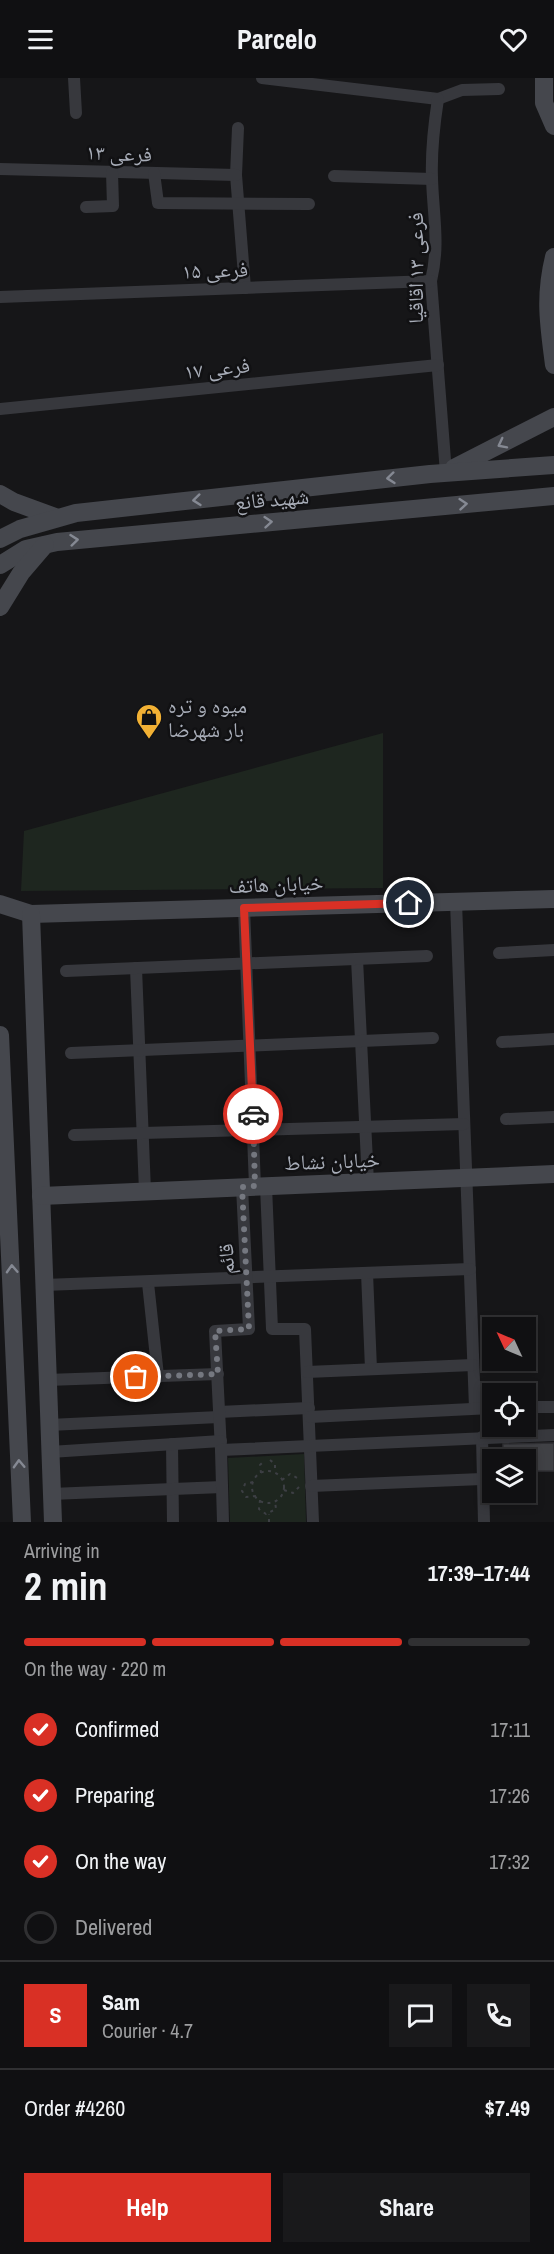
<!DOCTYPE html>
<meta charset="utf-8">
<style>
:root{--surface:#101012;--page:#19191b;--text:#f1f3f6;--muted:#9c9d9f;--line:#303032;--accent:#d93025}
body{margin:0;font-family:"Archivo Narrow","Noto Naskh Arabic",sans-serif;background:var(--page);color:var(--text);height:100vh;display:flex;flex-direction:column;font-size:22px;white-space:nowrap}
*{box-sizing:border-box;margin:0}
p{font-size:20px;color:var(--muted)}
.icon{flex:none;width:33px;height:33px;fill:none;stroke:currentColor;stroke-width:2;stroke-linecap:round;stroke-linejoin:round}
.map{position:relative;height:1444px;overflow:hidden}
.sheet{display:flex;flex-direction:column;background:var(--surface);flex:1}
.sheet>*{flex:none}
.needle{width:39px;rotate:314deg}
.fabs{position:absolute;left:482px;top:1239px;display:grid;gap:12px}
.fabs a{display:grid;place-items:center;width:54px;height:54px;border-radius:0px;background:var(--surface);box-shadow:0 3px 9px #0003,0 0 0 2px var(--line);font-size:30px}
.pin{position:absolute;display:grid;place-items:center;width:51px;height:51px;color:#fff;margin:-26px;border:3px solid #fff;border-radius:50%;box-shadow:0 2px 6px #0007}
.courier{position:absolute;display:grid;place-items:center;width:60px;height:60px;margin:-30px;border:4px solid #d93025;border-radius:50%;background:#fff;color:#222;box-shadow:0 2px 8px #0007}
.summary em{font-style:normal;font-weight:700}
.summary div{display:flex;flex-direction:column-reverse}
.summary{display:flex;align-items:center;justify-content:space-between;height:102px;padding:0 24px}
h1{font-size:39px;font-weight:700;line-height:45px}
.bar{display:grid;grid-template-columns:repeat(4,1fr);gap:9px 6px;align-content:center;height:72px;padding:0 24px}
.bar i{height:8px;border-radius:4px;background:var(--line)}
.bar .active{background:var(--accent)}
.bar p{grid-column:span 4}
.line{display:flex;align-items:center;gap:15px;padding:0 24px;border-top:2px solid var(--line)}
.line div{flex:1}
.round{display:grid;place-items:center;flex:none;width:63px;height:63px;border-radius:0px;background:var(--page)}
ol{padding:0 24px;list-style:none}
li{display:flex;align-items:center;gap:18px;height:66px}
li p{margin-inline-start:auto}
li .icon{padding:6px;border-radius:50%;background:var(--accent);color:#fff;stroke-width:4}
li:last-child{color:var(--muted)}
li i{width:33px;height:33px;border:3px solid var(--line);border-radius:50%}
.cta{display:flex;gap:12px;margin-top:auto;padding:12px 24px}
.cta a{flex:1;height:69px;border-radius:0px;background:var(--accent);color:#fff;font-size:24px;font-weight:700;line-height:69px;text-align:center}
.cta a+a{background:var(--page);color:var(--text)}
header{display:flex;justify-content:space-between;align-items:center;height:78px;padding:0 24px;background:var(--surface);font-size:27px;font-weight:700}
.map>svg:first-child{display:block}
.green{fill:#1e261f}
.building{fill:#404145;stroke:#303034;stroke-width:1.5}
.lines{fill:none;stroke-linecap:round;stroke-linejoin:round}
.path{stroke:#3d3f44;stroke-width:2;stroke-dasharray:3 4.5;stroke-linecap:butt}
.street{stroke:#37383d;stroke-width:12}
.secondary{stroke:#45474d;stroke-width:18}
.oneway{stroke:#858993}
.done{stroke:#757880;stroke-width:6;stroke-dasharray:0 10.8}
.route{stroke:#d93025;stroke-width:8}
.labels{text-anchor:middle;dominant-baseline:central;stroke-width:5;stroke-linejoin:round;paint-order:stroke}
.street-label{font-size:21px;fill:#a8adb8;stroke:#111113}
.poi-label{font-size:21px;fill:#a8adb8;stroke:#111113;text-anchor:start}
</style>
<header><svg class="icon" aria-label="menu" viewBox="0 0 24 24"><path d="M4 6h16M4 12h16M4 18h16"/></svg>Parcelo<svg class="icon" aria-label="heart" viewBox="0 0 24 24"><path d="M12 20l-8-8c-3-5 5-10 8-4 3-6 11-1 8 4z"/></svg></header>
<div class="map">
<svg width="554" height="1444" viewBox="0 0 554 1444">
<rect width="100%" height="100%" fill="#161618"/>
<g class="green">
<path d="M383,655V810L21,813L24,753Z"/>
<path d="M304,1376L306,1444H230L228,1380Z"/>
</g>
<path class="building" d="M554,1365V1393H525V1382H496V1374H503V1366Z"/>
<g class="lines">
<g class="path">
<path d="M270,1382L275,1386V1394"/>
<circle cx="268" cy="1409" r="16"/>
<path d="M261,1395L260,1387L264,1383"/>
<path d="M282,1402L290,1396L299,1401"/>
<path d="M253,1404L245,1406L242,1413L246,1419L256,1418"/>
<path d="M284,1412L293,1415L299,1409"/>
<path d="M260,1422L259,1431L266,1436L276,1431L275,1423"/>
<path d="M269,1444V1436"/>
</g>
<g class="street">
<path d="M74,0L76,35"/>
<path d="M262,0L438,21L462,12L499,11"/>
<path d="M438,21C434,47 431,74 432,100C433,137 440,166 431,203L446,395"/>
<path d="M238,50L236,97L245,210"/>
<path d="M0,91L236,97"/>
<path d="M154,95L158,125L309,126"/>
<path d="M334,98L432,101"/>
<path d="M86,129L113,128L112,94"/>
<path d="M0,219L431,203"/>
<path d="M0,331L438,287"/>
<path d="M456,824L475,1330"/>
<path d="M244,830L255,1108"/>
<path d="M499,875L554,872"/>
<path d="M357,881L368,1104"/>
<path d="M136,890L145,1113"/>
<path d="M66,893L427,878"/>
<path d="M502,964L554,961"/>
<path d="M71,975L433,960"/>
<path d="M506,1041L554,1039"/>
<path d="M74,1057L464,1046"/>
<path d="M266,1108L272,1251H305L313,1444"/>
<path d="M367,1195L371,1291"/>
<path d="M148,1205L158,1298"/>
<path d="M44,1207L470,1191"/>
<path d="M307,1294L473,1287"/>
<path d="M47,1302L218,1296"/>
<path d="M525,1329H554"/>
<path d="M219,1334L309,1330"/>
<path d="M310,1339L492,1330"/>
<path d="M49,1347L219,1339"/>
<path d="M482,1359L484,1444"/>
<path d="M172,1366L173,1444"/>
<path d="M221,1372L215,1253L249,1251L242,1109"/>
<path d="M50,1374L221,1363"/>
<path d="M311,1408L482,1401"/>
<path d="M51,1416L222,1409"/>
<path d="M223,1444L221,1372L554,1357"/>
</g>
<g class="secondary">
<path d="M544,0V25L554,48"/>
<path d="M554,179C544,220 549,247 554,287"/>
<path d="M454,390L554,339"/>
<path d="M0,416L14,424L55,439"/>
<path d="M0,461L20,451L76,435L430,396L554,387"/>
<path d="M0,487L26,471L57,464L554,418"/>
<path d="M0,529L21,495L45,467"/>
<path d="M0,826L31,836L554,821"/>
<path d="M31,836L53,1444"/>
<path d="M0,957L22,1444"/>
<path d="M41,1118L554,1096"/>
</g>
</g>
<defs><path id="oneway-chevron" d="M-2-3.5L2.5 0L-2 3.5" fill="none" stroke-width="1.6" stroke-linecap="round" stroke-linejoin="round" transform="scale(1.5)"/></defs>
<g class="oneway">
<use href="#oneway-chevron" transform="translate(502 366) rotate(153)"/>
<use href="#oneway-chevron" transform="translate(391 400) rotate(174)"/>
<use href="#oneway-chevron" transform="translate(197 422) rotate(174)"/>
<use href="#oneway-chevron" transform="translate(463 426) rotate(-5)"/>
<use href="#oneway-chevron" transform="translate(268 444) rotate(-5)"/>
<use href="#oneway-chevron" transform="translate(74 462) rotate(-6)"/>
<use href="#oneway-chevron" transform="translate(12 1191) rotate(-93)"/>
<use href="#oneway-chevron" transform="translate(19 1386) rotate(-92)"/>
</g>
<g class="lines">
<path class="done" d="M136,1299L218,1296L215,1253L249,1251L242,1109L255,1108L253,1036"/>
<path class="route" d="M253,1036L244,830L409,825"/>
</g>
<defs>
<g id="shop-pin" transform="scale(1.35)"><path d="M0 17L-7.5 6A9.5 9.5 0 1 1 7.5 6Z" fill="#f2b134" stroke="#111113"/><path d="M-5-2.5h2.3a2.7 3.5 0 0 1 5.4 0H5L5.5 6h-11ZM-1.5-2.5h3a1.5 2.3 0 0 0-3 0Z" fill="#111"/></g>
</defs>
<g fill-rule="evenodd">
<use href="#shop-pin" x="149" y="639"/>
</g>
<g class="labels">
<g class="street-label">
<text transform="translate(119 75) rotate(2)">فرعی ۱۳</text>
<text transform="translate(415 190) rotate(-90)">فرعی ۱۳ اقاقیا</text>
<text transform="translate(215 192) rotate(-2)">فرعی ۱۵</text>
<text transform="translate(217 290) rotate(-6)">فرعی ۱۷</text>
<text transform="translate(272 421) rotate(-5)">شهید قانع</text>
<text transform="translate(276 806) rotate(-2)">خیابان هاتف</text>
<text transform="translate(332 1083) rotate(-2)">خیابان نشاط</text>
<text transform="translate(226 1181) rotate(-93)">قائم</text>
</g>
<g class="poi-label">
<text x="168" y="627">میوه و تره<tspan x="168" dy="24">بار شهرضا</tspan></text>
</g>
</g>
</svg>
<div class="fabs">
<a><svg class="needle" viewBox="-14 -14 28 28"><path d="M0-13l5 13h-10z" fill="#e53935"/><path d="M0 13l5-13h-10z" fill="#9c9d9f"/></svg></a>
<a><svg class="icon" aria-label="locate" viewBox="0 0 24 24"><circle cx="12" cy="12" r="6"/><path d="M12 2v4M12 18v4M2 12h4M18 12h4"/></svg></a>
<a><svg class="icon" aria-label="layers" viewBox="0 0 24 24"><path d="M12 4l9 5-9 5-9-5zM3 14l9 5 9-5"/></svg></a>
</div>
<div class="pin" style="left:136px;top:1299px;background:#ea580c"><svg class="icon" aria-label="bag" viewBox="0 0 24 24"><path d="M5 8h14l-1 12H6zM9 8a3 3 0 0 1 6 0"/></svg></div>
<div class="pin" style="left:409px;top:825px;background:#1f2937"><svg class="icon" aria-label="home" viewBox="0 0 24 24"><path d="M3 11l9-7 9 7M6 9v11h12V9"/></svg></div>
<div class="courier" style="left:253px;top:1036px"><svg class="icon" aria-label="car" viewBox="0 0 24 24"><path d="M5 17H2v-5l4-1 3-4h7l3 4 3 1v5h-3M9 17h6M6 11h13"/><circle cx="7" cy="17" r="2"/><circle cx="17" cy="17" r="2"/></svg></div>
</div>
<section class="sheet">
<div class="summary"><div><h1>2 min</h1><p>Arriving in</p></div><em>17:39–17:44</em></div>
<div class="bar"><i class="active"></i><i class="active"></i><i class="active"></i><i></i><p>On the way · 220 m</p></div>
<ol>
<li><svg class="icon" aria-label="check" viewBox="0 0 24 24"><path d="M5 12l5 5 9-10"/></svg>Confirmed<p>17:11</p></li>
<li><svg class="icon" aria-label="check" viewBox="0 0 24 24"><path d="M5 12l5 5 9-10"/></svg>Preparing<p>17:26</p></li>
<li><svg class="icon" aria-label="check" viewBox="0 0 24 24"><path d="M5 12l5 5 9-10"/></svg>On the way<p>17:32</p></li>
<li><i></i>Delivered</li>
</ol>
<div class="line" style="height:108px"><b class="round" style="background:var(--accent);color:#fff">S</b><div><b>Sam</b><p>Courier · 4.7</p></div><a class="round"><svg class="icon" aria-label="chat" viewBox="0 0 24 24"><path d="M4 5h16v11H9l-5 4z"/></svg></a><a class="round"><svg class="icon" aria-label="phone" viewBox="0 0 24 24"><path d="M5 4h4l2 5-3 2q2 4 5 5l2-3 5 2v4C11 20 4 13 5 4z"/></svg></a></div>
<div class="line" style="height:78px"><div>Order #4260</div><b>$7.49</b></div>
<div class="cta"><a>Help</a><a>Share</a></div>
</section>
